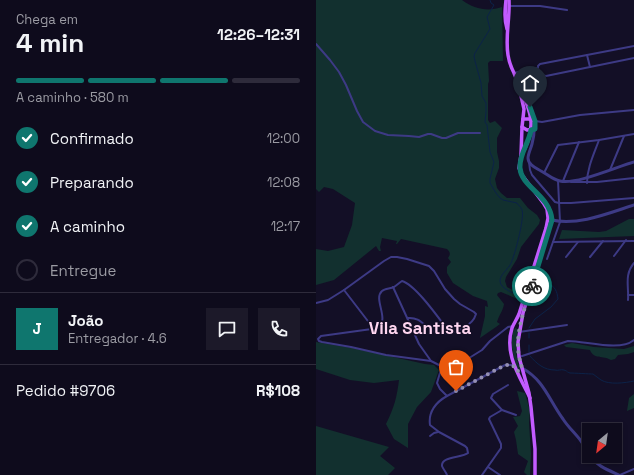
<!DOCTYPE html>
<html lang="pt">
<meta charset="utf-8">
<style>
:root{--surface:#0e0b1c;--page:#1c1929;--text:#f1f3f6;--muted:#9b9ba3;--line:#2e2b3b;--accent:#0f766e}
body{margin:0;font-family:"Space Grotesk",sans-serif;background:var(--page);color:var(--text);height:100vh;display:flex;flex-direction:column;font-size:15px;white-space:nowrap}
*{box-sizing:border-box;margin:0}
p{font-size:13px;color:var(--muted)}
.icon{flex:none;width:22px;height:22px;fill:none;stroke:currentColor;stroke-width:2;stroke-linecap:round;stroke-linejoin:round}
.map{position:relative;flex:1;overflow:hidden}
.sheet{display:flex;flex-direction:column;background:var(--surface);width:316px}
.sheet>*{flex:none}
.needle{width:26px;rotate:209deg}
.controls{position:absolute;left:266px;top:423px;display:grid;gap:8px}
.controls a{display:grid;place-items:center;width:40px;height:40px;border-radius:0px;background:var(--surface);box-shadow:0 2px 6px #0003,0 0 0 1px var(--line);font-size:20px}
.pin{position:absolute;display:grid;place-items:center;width:34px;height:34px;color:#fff;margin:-41px -17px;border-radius:50% 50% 50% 0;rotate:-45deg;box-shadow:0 0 4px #0007}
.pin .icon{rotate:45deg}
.courier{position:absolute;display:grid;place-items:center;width:40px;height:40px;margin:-20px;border:3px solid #0f766e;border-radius:50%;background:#fff;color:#222;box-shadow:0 1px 5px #0007}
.overview em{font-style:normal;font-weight:700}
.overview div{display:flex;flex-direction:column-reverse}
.overview{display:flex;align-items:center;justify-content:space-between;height:68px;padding:0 16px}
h1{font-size:26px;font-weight:700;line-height:30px}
.bar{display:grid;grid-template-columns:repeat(4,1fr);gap:6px 4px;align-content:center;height:48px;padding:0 16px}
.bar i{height:5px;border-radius:3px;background:var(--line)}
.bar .current{background:var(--accent)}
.bar p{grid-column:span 4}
.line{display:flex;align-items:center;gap:10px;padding:0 16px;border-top:1px solid var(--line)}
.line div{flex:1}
.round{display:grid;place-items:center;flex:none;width:42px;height:42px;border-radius:0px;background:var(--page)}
ol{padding:0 16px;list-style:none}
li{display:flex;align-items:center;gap:12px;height:44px}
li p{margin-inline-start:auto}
li .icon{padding:4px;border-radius:50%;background:var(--accent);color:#fff;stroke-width:4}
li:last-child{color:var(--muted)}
li i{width:22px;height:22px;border:2px solid var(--line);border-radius:50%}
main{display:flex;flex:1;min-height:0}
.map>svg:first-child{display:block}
.green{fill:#12302f}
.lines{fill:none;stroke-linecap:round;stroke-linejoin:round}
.stream{stroke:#0c2248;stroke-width:1}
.minor{stroke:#3d3a85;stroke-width:2}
.tertiary{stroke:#3d3a85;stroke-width:3}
.primary{stroke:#c25bff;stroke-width:3.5}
.done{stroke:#948fb3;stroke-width:4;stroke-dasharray:0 7.2}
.route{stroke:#0f766e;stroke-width:5}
.labels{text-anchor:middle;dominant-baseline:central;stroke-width:3.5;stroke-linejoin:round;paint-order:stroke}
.quarter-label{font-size:17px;font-weight:bold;fill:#ffd6f0;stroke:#130f26}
</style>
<main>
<section class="sheet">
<div class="overview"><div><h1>4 min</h1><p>Chega em</p></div><em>12:26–12:31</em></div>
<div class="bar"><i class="current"></i><i class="current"></i><i class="current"></i><i></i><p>A caminho · 580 m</p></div>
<ol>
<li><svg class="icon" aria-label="check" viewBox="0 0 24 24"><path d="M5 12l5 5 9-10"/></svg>Confirmado<p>12:00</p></li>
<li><svg class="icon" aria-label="check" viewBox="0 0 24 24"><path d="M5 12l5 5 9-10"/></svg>Preparando<p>12:08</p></li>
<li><svg class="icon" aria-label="check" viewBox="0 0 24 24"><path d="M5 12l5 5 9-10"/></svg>A caminho<p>12:17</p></li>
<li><i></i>Entregue</li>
</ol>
<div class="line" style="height:72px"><b class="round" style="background:var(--accent);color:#fff">J</b><div><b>João</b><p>Entregador · 4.6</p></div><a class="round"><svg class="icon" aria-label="chat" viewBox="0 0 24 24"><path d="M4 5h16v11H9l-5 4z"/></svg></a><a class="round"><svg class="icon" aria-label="phone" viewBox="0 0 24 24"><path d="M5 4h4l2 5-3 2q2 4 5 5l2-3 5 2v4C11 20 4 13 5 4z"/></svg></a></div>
<div class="line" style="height:52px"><div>Pedido #9706</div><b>R$108</b></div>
</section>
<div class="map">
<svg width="318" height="475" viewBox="0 0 318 475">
<rect width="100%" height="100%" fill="#130f26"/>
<g class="green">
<path d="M0,0H146C158,9 172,12 186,7L187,61H174L172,63L173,81L172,84V120L174,123L179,121L186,128L181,138V152L183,161V168L179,179L181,188L185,193L191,198H204L212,208L221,215L224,220L223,224L205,247L201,259L190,277L189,281L191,287L207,296L206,301L185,292L182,293L181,295L188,304C187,311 183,315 181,322L184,324L180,327L164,338L169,316V306L172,307L171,301L157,296L137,283L131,273V267L135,262L132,258C135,254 134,252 131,249L85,239L81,244H80L81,241L66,238L64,247L65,251H63L60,246L18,280L0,285V249L12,251L28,247L36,225L39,203L17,189L8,187L3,192L0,189Z"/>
<path d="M313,219H318V236L243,239L246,230L283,232L290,231Z"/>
<path d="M199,328H200L202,331C199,344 199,355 204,368L203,370L201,369C198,358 192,339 199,328Z"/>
<path d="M0,342L36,348L109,364L118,365L123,370L115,392L101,407L92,424V448L78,439L70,424C78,408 81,397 83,380L58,383L34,380L0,369Z"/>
<path d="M256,343L278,347L308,349L318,346V352L312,354L302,355L299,359L295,360C287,355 278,360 274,350L250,347L248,345Z"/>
<path d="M201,391L209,393L214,411L213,422L215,454L214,475H211L208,472L212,461L202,454L200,440L198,432L202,426L197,417L204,416L206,411Z"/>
<path d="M318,394V408L311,411L313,398Z"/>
<path d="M0,426L73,447L64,456L79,468L72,475H0Z"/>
</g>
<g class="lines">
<g class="stream">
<path d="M174,0L175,3L178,5L171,17L174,29L159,53L158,56L159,61L165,83L166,96L170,103V112L169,122L171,125L174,152L178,162L174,179V183L180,193L184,198L187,200L201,203C202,205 206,208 206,210C209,217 198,259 194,265C191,270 184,275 184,281C184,289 199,294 206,296"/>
<path d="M213,328L219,319L235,307L242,299C241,291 239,286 231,283C218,286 223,293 215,298"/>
<path d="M213,338V333"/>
<path d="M213,345V352"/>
<path d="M214,356C221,364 228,370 239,370C242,371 245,369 248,370C252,371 250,372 254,373C258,373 274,374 277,374C280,376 282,378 285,380C293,385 309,383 318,381"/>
</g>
<g class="minor">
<path d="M193,6H224L251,10"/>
<path d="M0,44L14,60L23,72L30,85L41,111L47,122L59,131L72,135L93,136L103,137L112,134H115L126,138H130L142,133H164"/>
<path d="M271,55L274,67"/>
<path d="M222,71V66L224,64L318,46"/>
<path d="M222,71L225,75L230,76L318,58"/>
<path d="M198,73L221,68"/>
<path d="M210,98C209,83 206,76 222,71"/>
<path d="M219,121L226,122L264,115L318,110"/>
<path d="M213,162L214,170L216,175L239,202L243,203H255L318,198"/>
<path d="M294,170L308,136"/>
<path d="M228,173L242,145L283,140L318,134"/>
<path d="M247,181L263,142"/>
<path d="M255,182H281L318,178"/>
<path d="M271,183C271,168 278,154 283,140"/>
<path d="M237,242L318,241"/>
<path d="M298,256L310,240"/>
<path d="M250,257L262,242"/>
<path d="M274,257L287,241"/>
<path d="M231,259L244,222L242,181"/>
<path d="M77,287L103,344L115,361L131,369H133L137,368L166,350L174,341L192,327L197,326"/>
<path d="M28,290L58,329"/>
<path d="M312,295H318"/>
<path d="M312,300C313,286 308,275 318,263"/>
<path d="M0,303L12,300L28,290L68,261L75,257H81L91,259L113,266L118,271L129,289L138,299L144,304L158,312L160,314C158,321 153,325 147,328C136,334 124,336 114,329C106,323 102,317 92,318"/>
<path d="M203,332L251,325"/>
<path d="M203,357L252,341C270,341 304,352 318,340"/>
<path d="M115,361L70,355L35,347L6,342L3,341L2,339L5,336L63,328C73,317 57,299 66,291C69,288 74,289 78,287C81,285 83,283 86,281C100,285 124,320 134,333"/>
<path d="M126,366L121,383L124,389L131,396"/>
<path d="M192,385L177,394L175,398L186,410L200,415"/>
<path d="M114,436L118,433L122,432"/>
<path d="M172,467L184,475"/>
<path d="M131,475C130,472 127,469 126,466C125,456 146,458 152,453L151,448L149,446L123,432L114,425C112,412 120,402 131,396L189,365H197"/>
<path d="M166,475L185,448V444L173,419L174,417L186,410"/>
<path d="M304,475L318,469"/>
</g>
<g class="tertiary">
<path d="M211,102C219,115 220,129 216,144C215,148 212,154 212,158C212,165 220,168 225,171C231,174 237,180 244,181C260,185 300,167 318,162"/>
<path d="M236,220C262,226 293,213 318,205"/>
<path d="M206,368C228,380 233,400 247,419C252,427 259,433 265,441C268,445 270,450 273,454"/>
<path d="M274,456C281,466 292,470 303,475"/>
</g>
<g class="primary">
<path d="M190,0C189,10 188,19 191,29"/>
<path d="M193,0C194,19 189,37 192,55C193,62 195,67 198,73C210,104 225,121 206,154"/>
<path d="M203,87L208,109L206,127L205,155L203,168L206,175L228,204L231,209L232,218L230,228L203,314C201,319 198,323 196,328C188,354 203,375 214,398"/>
<path d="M207,119H213L219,121"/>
<path d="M206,127L211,130L219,129"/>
<path d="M219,475V449L215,407L213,393L203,357L202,342L207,313L236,220C235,210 231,203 224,196"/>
</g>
</g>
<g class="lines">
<path class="done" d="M140,391L189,365H197L199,370C202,372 204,371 206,368C204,361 202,354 202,347C201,328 210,304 216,286"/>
<path class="route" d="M214,107L219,121V129L215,130C213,143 203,154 204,168C205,187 234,195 236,220L216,286"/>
</g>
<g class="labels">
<g class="quarter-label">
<text x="104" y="328">Vila Santista</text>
</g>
</g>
</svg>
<div class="controls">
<a><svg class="needle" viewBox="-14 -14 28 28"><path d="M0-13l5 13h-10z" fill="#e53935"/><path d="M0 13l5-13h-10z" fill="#9b9ba3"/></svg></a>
</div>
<div class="pin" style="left:140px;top:391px;background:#ea580c"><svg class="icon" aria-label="bag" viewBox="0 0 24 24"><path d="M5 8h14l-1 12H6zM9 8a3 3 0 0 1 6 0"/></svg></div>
<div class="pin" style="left:214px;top:107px;background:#1f2937"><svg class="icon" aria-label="home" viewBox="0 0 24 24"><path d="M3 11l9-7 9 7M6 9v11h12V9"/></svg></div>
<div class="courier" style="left:216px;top:286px"><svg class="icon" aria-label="bike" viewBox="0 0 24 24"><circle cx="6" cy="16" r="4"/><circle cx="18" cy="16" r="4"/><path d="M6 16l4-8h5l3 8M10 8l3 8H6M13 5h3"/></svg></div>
</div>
</main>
